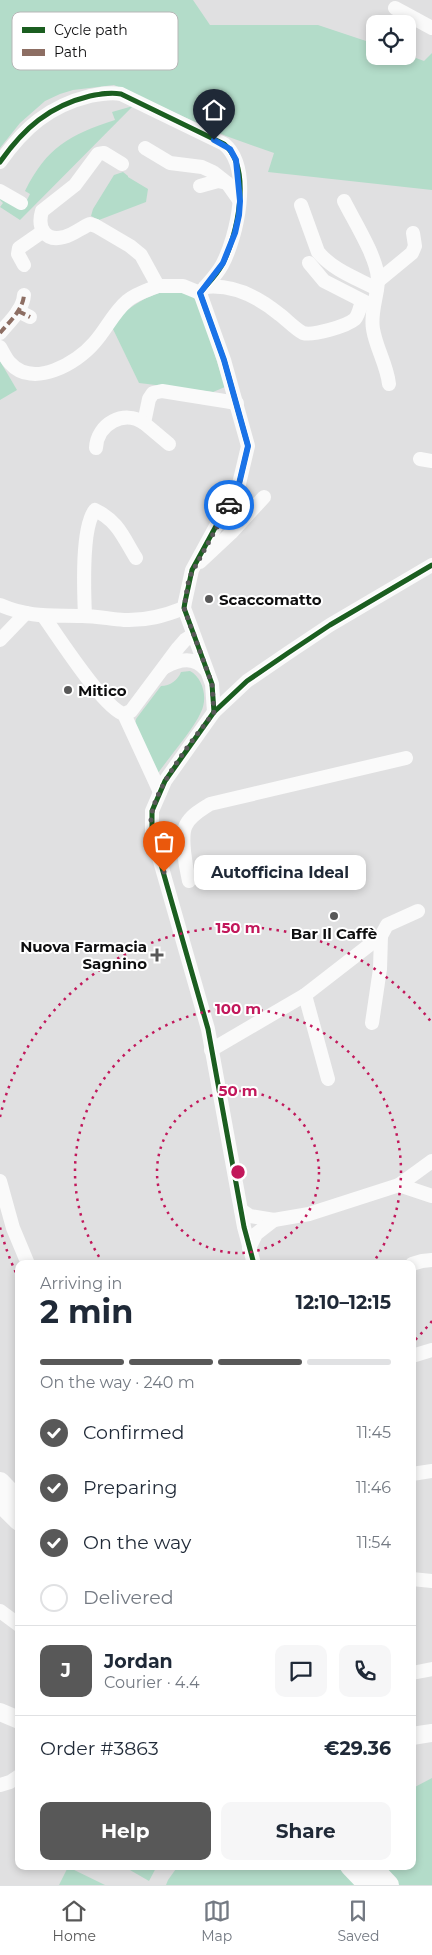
<!DOCTYPE html>
<meta charset="utf-8">
<style>
:root{--surface:#fff;--page:#f6f6f7;--text:#1f2937;--muted:#747a83;--line:#e0e1e3;--accent:#585858}
body{margin:0;font-family:Montserrat,sans-serif;background:var(--page);color:var(--text);height:100vh;display:flex;flex-direction:column;font-size:19px;white-space:nowrap}
*{box-sizing:border-box;margin:0}
p{font-size:16px;color:var(--muted)}
.icon{flex:none;width:28px;height:28px;fill:none;stroke:currentColor;stroke-width:2;stroke-linecap:round;stroke-linejoin:round}
.map{position:relative;flex:1;overflow:hidden}
.drawer{position:absolute;left:15px;top:1260px;width:401px;height:610px;display:flex;flex-direction:column;background:var(--surface);border-radius:10px;box-shadow:0 2px 8px #0003}
.drawer>*{flex:none}
.buttons{position:absolute;left:366px;top:15px;display:grid;gap:10px}
.buttons a{display:grid;place-items:center;width:50px;height:50px;border-radius:10px;background:var(--surface);box-shadow:0 2px 8px #0003;font-size:25px}
.pin{position:absolute;display:grid;place-items:center;width:42px;height:42px;color:#fff;margin:-51px -21px;border-radius:50% 50% 50% 0;rotate:-45deg;box-shadow:0 0 5px #0007}
.pin .icon{rotate:45deg}
.courier{position:absolute;display:grid;place-items:center;width:50px;height:50px;margin:-25px;border:4px solid #1a73e8;border-radius:50%;background:#fff;color:#222;box-shadow:0 1px 6px #0007}
.bubble{position:absolute;height:35px;border-radius:10px;background:var(--surface);box-shadow:0 2px 8px #0003;font-size:16px;font-weight:700;line-height:35px;text-align:center}
.summary em{font-style:normal;font-weight:700}
.summary div{display:flex;flex-direction:column-reverse}
.summary{display:flex;align-items:center;justify-content:space-between;height:85px;padding:0 25px}
h1{font-size:32px;font-weight:700;line-height:38px}
.bar{display:grid;grid-template-columns:repeat(4,1fr);gap:8px 5px;align-content:center;height:60px;padding:0 25px}
.bar i{height:6px;border-radius:4px;background:var(--line)}
.bar .current{background:var(--accent)}
.bar p{grid-column:span 4}
.line{display:flex;align-items:center;gap:12px;padding:0 25px;border-top:1px solid var(--line)}
.line div{flex:1}
.round{display:grid;place-items:center;flex:none;width:52px;height:52px;border-radius:10px;background:var(--page)}
ol{padding:0 25px;list-style:none}
li{display:flex;align-items:center;gap:15px;height:55px}
li p{margin-inline-start:auto}
li .icon{padding:5px;border-radius:50%;background:var(--accent);color:#fff;stroke-width:4}
li:last-child{color:var(--muted)}
li i{width:28px;height:28px;border:2px solid var(--line);border-radius:50%}
.action{display:flex;gap:10px;margin-top:auto;padding:10px 25px}
.action a{flex:1;height:58px;border-radius:10px;background:var(--accent);color:#fff;font-size:20px;font-weight:700;line-height:58px;text-align:center}
.action a+a{background:var(--page);color:var(--text)}
.dock{display:flex;justify-content:space-around;align-items:center;height:70px;border-top:1px solid var(--line);background:var(--surface);font-size:14px;color:var(--muted)}
.dock a{display:grid;justify-items:center;gap:2px}
.dock .current{color:var(--accent)}
.map>svg:first-child{display:block}
.green{fill:#b3dcc9}
.lines{fill:none;stroke-linecap:round;stroke-linejoin:round}
.minor{stroke:#fafafa;stroke-width:14}
.major{stroke:#fafafa;stroke-width:18}
.highway{stroke:#fafafa;stroke-width:20}
.quiet{stroke:#8d6e63;stroke-width:4;stroke-dasharray:8 4;stroke-linecap:butt}
.cycleway-casing{stroke:#fff;stroke-width:8}
.cycleway{stroke:#1b5e20;stroke-width:5}
.done{stroke:#585858;stroke-width:5;stroke-dasharray:0 9}
.route{stroke:#1a73e8;stroke-width:6}
.ring{fill:none;stroke:#c2185b;stroke-width:2.5;stroke-dasharray:2.5 5}
.poi-dot{fill:#585858;stroke:#fff;stroke-width:2}
.labels{text-anchor:middle;dominant-baseline:central;stroke-width:4;stroke-linejoin:round;paint-order:stroke}
.poi-label{font-size:15px;font-weight:bold;fill:#0e0e0f;stroke:#fff;text-anchor:start}
.key{fill:#fff;stroke:#b7b7b7;stroke-width:1}
.key-label{font-size:14px;fill:#0e0e0f}
.centre{fill:#c2185b;stroke:#fff;stroke-width:2.5}
.ring-label{font-size:15px;text-anchor:middle;font-weight:bold;fill:#c2185b;stroke:#fff;stroke-width:4;stroke-linejoin:round;paint-order:stroke}
</style>
<div class="map">
<svg width="432" height="1885" viewBox="0 0 432 1885">
<rect width="100%" height="100%" fill="#e0e0e1"/>
<g class="green">
<path d="M0,0H193L210,25H318L375,44V56L408,55L424,61L432,53V190L268,172L274,153L226,136L114,85L73,90L60,94L45,101L20,123L0,148Z"/>
<path d="M133,106L20,220L0,207L3,203L0,200V195L26,202L30,194L25,191C47,147 69,135 115,120L112,112Z"/>
<path d="M123,172L128,176V177L148,189L146,202L99,220L91,216L93,209L114,175Z"/>
<path d="M168,290L192,295L199,304L225,387L213,392L139,383L111,325C130,306 142,298 168,290Z"/>
<path d="M0,361L17,390L0,400Z"/>
<path d="M190,671C203,678 208,698 201,712C193,730 170,756 158,773L135,724L136,719L161,686C170,686 178,680 181,672Z"/>
<path d="M432,1778V1885H166L168,1880L178,1866H412L413,1788Z"/>
<path d="M123,1866H157L149,1881Z"/>
<path d="M68,1867L105,1885H59Z"/>
</g>
<g class="lines">
<g class="minor">
<path d="M395,8L432,28"/>
<path d="M145,148L170,163L202,167L213,172L227,183L239,200"/>
<path d="M0,162C24,128 49,106 90,96C100,94 110,92 121,94L224,144C253,168 237,237 222,265C216,276 207,284 200,293L224,360L248,446L239,484L192,570L185,602L184,608L212,684L214,712"/>
<path d="M200,186L218,181L227,183"/>
<path d="M0,191L21,203"/>
<path d="M344,201C354,221 377,257 378,279C378,295 370,312 373,329C376,348 387,365 389,384"/>
<path d="M301,205L318,252C333,270 356,278 377,289"/>
<path d="M309,263L324,281L369,304"/>
<path d="M24,265L18,254L19,248L42,232"/>
<path d="M378,281L412,253L415,246L413,233"/>
<path d="M158,286H183L200,293"/>
<path d="M205,287C233,284 257,296 279,314C286,319 295,329 303,333C313,336 347,326 355,319C359,314 360,307 362,301"/>
<path d="M18,311L30,317"/>
<path d="M0,333C9,322 23,310 24,295"/>
<path d="M0,347C3,352 6,359 10,363C33,389 77,363 94,343C106,330 113,313 127,301C135,294 148,290 158,286L141,255L130,246L96,226L90,224C81,228 73,235 64,237C45,242 37,228 42,211L75,185L98,154L104,153L122,164"/>
<path d="M169,444L144,423L149,399L153,393L162,391L237,403"/>
<path d="M96,448C97,424 124,409 144,423"/>
<path d="M420,459L432,461"/>
<path d="M200,562L231,533L264,497"/>
<path d="M0,605C30,618 51,615 82,616C96,616 110,619 124,620C146,621 164,616 184,608"/>
<path d="M85,616C84,592 81,528 95,510C118,521 123,537 136,558"/>
<path d="M44,617C58,636 104,709 124,714L131,711L178,648L185,640L193,635"/>
<path d="M0,640L26,613"/>
<path d="M165,667C180,659 194,656 206,670"/>
<path d="M124,714L160,792"/>
<path d="M189,881C186,868 180,836 186,825C191,815 201,810 210,804L406,758"/>
<path d="M305,995L328,1079"/>
<path d="M372,1023L380,969L381,936"/>
<path d="M211,1050L305,995L381,936L387,925L418,911"/>
<path d="M0,1181L13,1228L28,1264"/>
<path d="M399,1185L432,1161"/>
<path d="M241,1210L250,1216L274,1220L309,1214L399,1185L432,1196"/>
<path d="M249,1248L256,1234L274,1220"/>
<path d="M254,1264L244,1227L208,1029L152,833V811L165,781L214,712L247,681L288,653L330,625L432,565"/>
<path d="M412,1264L422,1261L432,1260"/>
<path d="M412,1356L432,1350"/>
<path d="M412,1474L432,1471"/>
<path d="M412,1579L432,1581"/>
<path d="M0,1611L19,1625"/>
<path d="M412,1673L432,1669"/>
<path d="M0,1785L10,1782L19,1776"/>
</g>
<g class="major">
<path d="M0,1712L19,1720"/>
<path d="M412,1736L432,1733"/>
</g>
<g class="highway">
<path d="M0,1482L19,1502"/>
<path d="M0,1502L19,1521"/>
<path d="M350,1866L368,1885"/>
<path d="M371,1866L389,1885"/>
</g>
<g class="quiet">
<path d="M18,311L30,317"/>
<path d="M0,333C9,322 23,310 24,295"/>
</g>
<g class="cycleway-casing">
<g id="cycleway">
<path d="M0,162C24,128 49,106 90,96C100,94 110,92 121,94L224,144C253,168 237,237 222,265C216,276 207,284 200,293L224,360L248,446L239,484L192,570L185,602L184,608L212,684L214,712"/>
<path d="M254,1264L244,1227L208,1029L152,833V811L165,781L214,712L247,681L288,653L330,625L432,565"/>
</g>
</g>
<use href="#cycleway" class="cycleway"/>
</g>
<g class="lines">
<path class="done" d="M164,872C159,857 152,840 151,824C149,792 195,738 214,712L212,684L184,608L189,578L229,505"/>
<path class="route" d="M214,140L230,149L236,160L240,201L239,215L235,233L223,263L200,293L224,360L248,446L239,484L229,505"/>
</g>
<g class="ring">
<circle cx="238" cy="1172" r="81"/>
<path d="M103 1263A163 163 0 1 1 373 1263"/>
<path d="M432 1321A244 244 0 0 1 414 1341M19 1279A244 244 0 0 1 0 1227M0 1117A244 244 0 0 1 432 1023"/>
</g>
<g class="poi-dot">
<circle cx="209" cy="599" r="5"/>
<circle cx="68" cy="690" r="5"/>
<circle cx="334" cy="916" r="5"/>
<path d="M154.5 947.5h5v5h5v5h-5v5h-5v-5h-5v-5h5z"/>
</g>
<g class="labels">
<g class="poi-label">
<text x="219" y="599">Scaccomatto</text>
<text x="78" y="690">Mitico</text>
<text x="334" y="933" text-anchor="middle">Bar Il Caffè</text>
<text x="147" y="946" text-anchor="end">Nuova Farmacia<tspan x="147" dy="17">Sagnino</tspan></text>
</g>
</g>
<rect x="12" y="12" width="166" height="58" rx="8" class="key"/>
<rect x="22" y="27" width="23" height="6" fill="#1b5e20"/>
<rect x="22" y="49" width="23" height="7" fill="#8d6e63"/>
<g class="key-label">
<text x="54" y="35">Cycle path</text>
<text x="54" y="57">Path</text>
</g>
<circle cx="238" cy="1172" r="8" class="centre"/>
<g class="ring-label">
<text x="238" y="933">150 m</text>
<text x="238" y="1014">100 m</text>
<text x="238" y="1096">50 m</text>
</g>
</svg>
<div class="buttons">
<a><svg class="icon" aria-label="locate" viewBox="0 0 24 24"><circle cx="12" cy="12" r="6"/><path d="M12 2v4M12 18v4M2 12h4M18 12h4"/></svg></a>
</div>
<div class="pin" style="left:164px;top:872px;background:#ea580c"><svg class="icon" aria-label="bag" viewBox="0 0 24 24"><path d="M5 8h14l-1 12H6zM9 8a3 3 0 0 1 6 0"/></svg></div>
<div class="pin" style="left:214px;top:140px;background:#1f2937"><svg class="icon" aria-label="home" viewBox="0 0 24 24"><path d="M3 11l9-7 9 7M6 9v11h12V9"/></svg></div>
<div class="courier" style="left:229px;top:505px"><svg class="icon" aria-label="car" viewBox="0 0 24 24"><path d="M5 17H2v-5l4-1 3-4h7l3 4 3 1v5h-3M9 17h6M6 11h13"/><circle cx="7" cy="17" r="2"/><circle cx="17" cy="17" r="2"/></svg></div>
<div class="bubble" style="left:194px;top:855px;width:172px">Autofficina Ideal</div>
<section class="drawer">
<div class="summary"><div><h1>2 min</h1><p>Arriving in</p></div><em>12:10–12:15</em></div>
<div class="bar"><i class="current"></i><i class="current"></i><i class="current"></i><i></i><p>On the way · 240 m</p></div>
<ol>
<li><svg class="icon" aria-label="check" viewBox="0 0 24 24"><path d="M5 12l5 5 9-10"/></svg>Confirmed<p>11:45</p></li>
<li><svg class="icon" aria-label="check" viewBox="0 0 24 24"><path d="M5 12l5 5 9-10"/></svg>Preparing<p>11:46</p></li>
<li><svg class="icon" aria-label="check" viewBox="0 0 24 24"><path d="M5 12l5 5 9-10"/></svg>On the way<p>11:54</p></li>
<li><i></i>Delivered</li>
</ol>
<div class="line" style="height:90px"><b class="round" style="background:var(--accent);color:#fff">J</b><div><b>Jordan</b><p>Courier · 4.4</p></div><a class="round"><svg class="icon" aria-label="chat" viewBox="0 0 24 24"><path d="M4 5h16v11H9l-5 4z"/></svg></a><a class="round"><svg class="icon" aria-label="phone" viewBox="0 0 24 24"><path d="M5 4h4l2 5-3 2q2 4 5 5l2-3 5 2v4C11 20 4 13 5 4z"/></svg></a></div>
<div class="line" style="height:65px"><div>Order #3863</div><b>€29.36</b></div>
<div class="action"><a>Help</a><a>Share</a></div>
</section>
</div>
<nav class="dock">
<a class="current"><svg class="icon" aria-label="home" viewBox="0 0 24 24"><path d="M3 11l9-7 9 7M6 9v11h12V9"/></svg>Home</a>
<a><svg class="icon" aria-label="map" viewBox="0 0 24 24"><path d="M3 6l6-2 6 2 6-2v14l-6 2-6-2-6 2zM9 4v14M15 6v14"/></svg>Map</a>
<a><svg class="icon" aria-label="saved" viewBox="0 0 24 24"><path d="M7 4h10v16l-5-4-5 4z"/></svg>Saved</a>
</nav>
